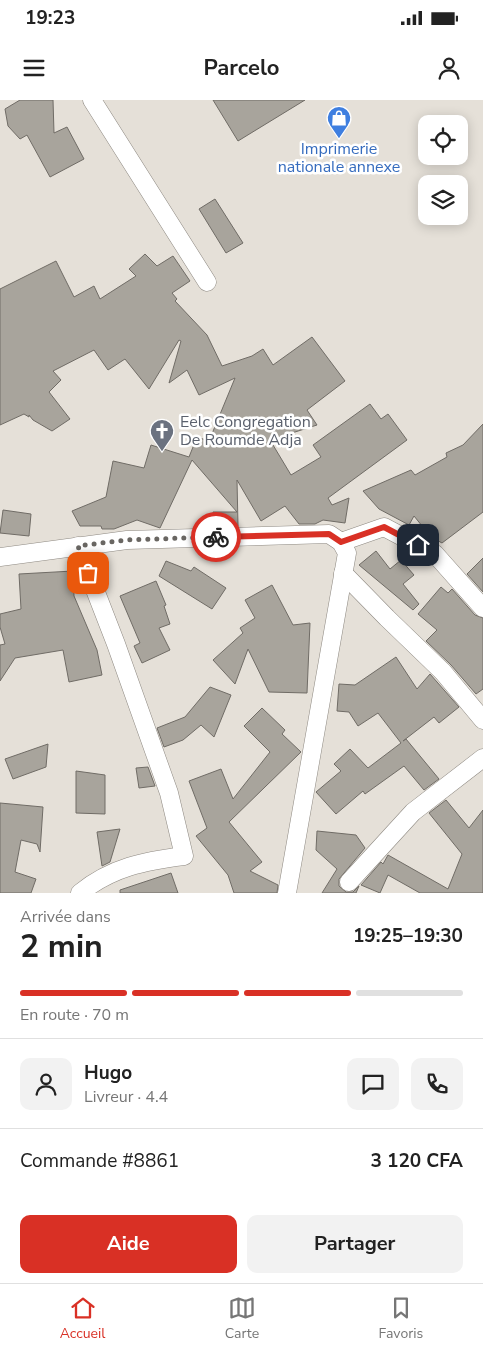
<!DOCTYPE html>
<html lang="fr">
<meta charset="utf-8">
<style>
:root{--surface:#fff;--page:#f2f2f2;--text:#222;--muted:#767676;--line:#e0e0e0;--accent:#d93025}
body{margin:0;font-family:"Nunito Sans",sans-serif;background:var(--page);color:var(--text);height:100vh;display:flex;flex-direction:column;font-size:19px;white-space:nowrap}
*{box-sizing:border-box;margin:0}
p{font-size:16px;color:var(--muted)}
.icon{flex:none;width:28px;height:28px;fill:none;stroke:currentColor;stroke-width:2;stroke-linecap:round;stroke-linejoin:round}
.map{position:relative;height:793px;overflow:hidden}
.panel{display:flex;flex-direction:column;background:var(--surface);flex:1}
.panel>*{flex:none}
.controls{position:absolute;left:418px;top:15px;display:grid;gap:10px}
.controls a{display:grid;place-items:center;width:50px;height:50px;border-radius:10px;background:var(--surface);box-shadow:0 2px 12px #0003;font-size:25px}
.pin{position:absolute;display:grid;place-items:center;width:42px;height:42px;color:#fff;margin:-21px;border-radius:10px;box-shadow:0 2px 8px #0006}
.courier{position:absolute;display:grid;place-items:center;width:50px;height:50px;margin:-25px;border:4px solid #d93025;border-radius:50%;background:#fff;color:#222;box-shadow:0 1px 6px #0007}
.overview em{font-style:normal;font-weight:700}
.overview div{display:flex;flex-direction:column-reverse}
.overview{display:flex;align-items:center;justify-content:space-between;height:85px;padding:0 20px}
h1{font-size:32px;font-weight:700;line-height:38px}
.bar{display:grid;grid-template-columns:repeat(4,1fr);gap:8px 5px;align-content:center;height:60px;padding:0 20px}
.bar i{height:6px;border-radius:4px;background:var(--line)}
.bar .current{background:var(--accent)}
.bar p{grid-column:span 4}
.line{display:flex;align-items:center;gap:12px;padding:0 20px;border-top:1px solid var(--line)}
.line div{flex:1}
.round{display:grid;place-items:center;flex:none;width:52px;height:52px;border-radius:10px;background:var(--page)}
.primary-button{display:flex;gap:10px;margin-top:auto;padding:10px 20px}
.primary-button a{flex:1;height:58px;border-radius:10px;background:var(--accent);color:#fff;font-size:20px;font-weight:700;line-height:58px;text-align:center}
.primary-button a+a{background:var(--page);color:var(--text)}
.status{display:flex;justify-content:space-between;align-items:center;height:35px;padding:0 25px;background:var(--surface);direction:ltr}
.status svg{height:14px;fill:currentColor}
header{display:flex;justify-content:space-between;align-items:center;height:65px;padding:0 20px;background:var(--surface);font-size:22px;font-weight:700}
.tabs{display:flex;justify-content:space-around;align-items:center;height:70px;border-top:1px solid var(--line);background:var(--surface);font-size:14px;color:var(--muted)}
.tabs a{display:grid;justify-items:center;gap:2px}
.tabs .current{color:var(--accent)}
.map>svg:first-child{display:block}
.building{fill:#a8a49c;stroke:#706c66}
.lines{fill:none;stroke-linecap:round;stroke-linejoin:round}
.minor-casing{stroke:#8e8982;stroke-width:19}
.minor{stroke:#fff;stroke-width:18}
.done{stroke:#696662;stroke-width:5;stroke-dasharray:0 9}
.route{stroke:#d93025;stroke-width:6}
.labels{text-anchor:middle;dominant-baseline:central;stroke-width:5;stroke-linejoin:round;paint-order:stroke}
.shop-label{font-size:16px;fill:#366cbe;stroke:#fff}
.worship-label{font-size:16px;fill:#5b616d;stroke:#fff;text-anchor:start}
</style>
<div class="status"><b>19:23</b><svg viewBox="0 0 49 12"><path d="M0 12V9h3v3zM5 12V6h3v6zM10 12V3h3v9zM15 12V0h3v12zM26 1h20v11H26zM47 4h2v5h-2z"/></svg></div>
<header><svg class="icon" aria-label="menu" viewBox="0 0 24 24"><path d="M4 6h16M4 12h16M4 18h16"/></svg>Parcelo<svg class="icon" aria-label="person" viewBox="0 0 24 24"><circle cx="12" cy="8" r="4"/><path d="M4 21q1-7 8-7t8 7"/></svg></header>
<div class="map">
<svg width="483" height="793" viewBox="0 0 483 793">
<rect width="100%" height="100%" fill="#e5e0d8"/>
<g class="building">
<path d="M20,0H53L54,33L67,27L84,59L50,77L27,35L20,39L8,26L5,9Z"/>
<path d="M213,0H305L238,41Z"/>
<path d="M215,99L243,143L226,153L199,109Z"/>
<path d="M145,154L157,166L173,156L190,181L172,193L177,199L175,201L207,235L222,266L252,256L263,249L273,265L312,237L345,281L307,310L317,325L270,340L291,375L321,357L313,345L370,304L381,319L388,314L407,340L328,398L332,405L349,398L345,423L323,420L315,424H299L285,406L261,421L237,380L238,426L213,427V412H237L192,360L160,428L137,420L114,429H102L101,426H80L72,411L106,397L113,361L144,368L151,345L189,357L197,337L209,341L235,278L199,295L187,270L169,283L181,241L179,240L149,289L125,259L108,270L94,250L53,271L61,280L49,292L70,319L52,331L33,320L29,315V317L24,314L0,325V189L56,161L74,197L94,186L100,199L136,176L129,169Z"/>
<path d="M483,324V412L442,443L431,437L414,416L409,425L379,409L363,391L411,370L415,375L447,357L446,353L463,345Z"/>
<path d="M3,410L31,414L29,436L0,433Z"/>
<path d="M376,451L390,469L401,460L414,475L403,484L419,504L413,510L359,465Z"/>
<path d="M483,458V492L467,474Z"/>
<path d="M166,461L191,471L194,467L226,488L212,509L159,476Z"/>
<path d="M73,471L74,496L97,550L102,575L69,582L63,550L15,558L0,581V545L5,544L0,527V514L21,509L19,474Z"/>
<path d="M156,481L166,505L164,506L170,524L159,528L170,550L142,563L134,546L140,543L120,496Z"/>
<path d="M272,485L293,525L310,523L307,593L269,592L248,549L235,584L213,560L243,533L240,528L255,518L245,500Z"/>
<path d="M441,487L448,493L452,489L475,515L483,518V589L476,594L451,565L426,541L437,530L418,514Z"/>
<path d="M396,557L417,589L430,574L459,607L439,623L434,617L403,641L406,639L439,679L424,690L404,666L365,694L363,691L336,714L316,692L341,671L334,664L350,649L368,668L401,643L378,613L358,626L349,612L337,611L339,584L355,585Z"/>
<path d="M210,587L231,595L214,637L201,625L183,640L164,647L157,628L185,617Z"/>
<path d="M262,608L285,630L282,634L301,652L229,722L262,762L250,771L278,785L277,793H234L228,775L196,736L207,728L189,681L221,669L233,699L270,652L244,626Z"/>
<path d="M48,644L46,667L13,679L5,659Z"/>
<path d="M148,667L155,686L139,688L136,668Z"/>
<path d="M76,671L105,675V714L76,713Z"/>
<path d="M446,700L469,728L483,710V793H420L388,775L380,793L361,785L381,762L383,764L388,755L448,789L462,754L429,713Z"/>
<path d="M0,703L43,707L40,752L37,744L21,740L15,772L36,779L31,793H0Z"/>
<path d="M120,729L110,762L102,766L97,732Z"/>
<path d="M317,731L356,735L365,748L339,779V786L346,792H353L359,786L356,793H322L337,769L316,750Z"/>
<path d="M171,773L178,793H120V790Z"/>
</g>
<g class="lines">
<g class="minor-casing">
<g id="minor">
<path d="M92,0L207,182"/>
<path d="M341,442L384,427L435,454L483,508"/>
<path d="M78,446L116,544L169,693L184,756C145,761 112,767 80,793"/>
<path d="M0,457L127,440L329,434L341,442L347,453L287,793"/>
<path d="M343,473L387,518L443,572L483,620"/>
<path d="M349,782L413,712L483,658"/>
</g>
</g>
<use href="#minor" class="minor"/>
</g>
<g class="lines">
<path class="done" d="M88,473L78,446L126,440L216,437"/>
<path class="route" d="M216,437L329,434L341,442L384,427L418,445"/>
</g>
<defs>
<g id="shop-pin" transform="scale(1.25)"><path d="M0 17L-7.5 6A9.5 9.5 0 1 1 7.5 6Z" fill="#3f7fe0" stroke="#fff"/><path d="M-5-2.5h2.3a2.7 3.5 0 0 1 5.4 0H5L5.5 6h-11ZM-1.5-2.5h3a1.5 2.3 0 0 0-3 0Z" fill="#fff"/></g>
<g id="church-pin" transform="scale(1.25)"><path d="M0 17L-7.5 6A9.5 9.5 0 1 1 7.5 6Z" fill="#6b7280" stroke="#fff"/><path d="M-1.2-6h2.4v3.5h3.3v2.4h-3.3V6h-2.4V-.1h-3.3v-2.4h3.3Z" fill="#fff"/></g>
</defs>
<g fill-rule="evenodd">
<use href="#shop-pin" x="339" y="18"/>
<use href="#church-pin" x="162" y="331"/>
</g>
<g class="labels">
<g class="shop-label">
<text x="339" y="49">Imprimerie<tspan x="339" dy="18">nationale annexe</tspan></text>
</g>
<g class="worship-label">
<text x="180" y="322">Eelc Congregation<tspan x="180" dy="18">De Roumde Adja</tspan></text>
</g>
</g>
</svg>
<div class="controls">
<a><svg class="icon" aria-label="locate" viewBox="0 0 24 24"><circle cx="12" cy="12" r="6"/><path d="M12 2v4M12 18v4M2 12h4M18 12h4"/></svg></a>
<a><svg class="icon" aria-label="layers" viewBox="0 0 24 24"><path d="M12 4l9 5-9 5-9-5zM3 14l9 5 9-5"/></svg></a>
</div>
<div class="pin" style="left:88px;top:473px;background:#ea580c"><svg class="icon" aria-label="bag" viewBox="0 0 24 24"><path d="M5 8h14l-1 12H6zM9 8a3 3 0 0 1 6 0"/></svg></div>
<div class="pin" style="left:418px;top:445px;background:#1f2937"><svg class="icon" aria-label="home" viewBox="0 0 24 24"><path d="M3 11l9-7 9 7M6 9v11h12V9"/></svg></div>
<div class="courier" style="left:216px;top:437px"><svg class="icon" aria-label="bike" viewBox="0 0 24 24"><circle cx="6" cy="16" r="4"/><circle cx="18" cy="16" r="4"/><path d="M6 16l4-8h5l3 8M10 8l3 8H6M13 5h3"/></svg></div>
</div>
<section class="panel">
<div class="overview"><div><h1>2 min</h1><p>Arrivée dans</p></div><em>19:25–19:30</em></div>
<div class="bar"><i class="current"></i><i class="current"></i><i class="current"></i><i></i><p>En route · 70 m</p></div>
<div class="line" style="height:90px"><a class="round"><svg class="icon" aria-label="person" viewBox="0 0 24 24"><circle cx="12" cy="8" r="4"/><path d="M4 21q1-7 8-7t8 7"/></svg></a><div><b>Hugo</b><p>Livreur · 4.4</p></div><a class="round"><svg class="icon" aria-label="chat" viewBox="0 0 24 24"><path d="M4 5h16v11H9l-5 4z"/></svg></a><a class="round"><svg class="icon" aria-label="phone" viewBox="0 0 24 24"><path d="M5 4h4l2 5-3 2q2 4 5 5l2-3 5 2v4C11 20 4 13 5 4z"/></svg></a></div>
<div class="line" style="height:65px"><div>Commande #8861</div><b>3 120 CFA</b></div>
<div class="primary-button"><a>Aide</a><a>Partager</a></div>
</section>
<nav class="tabs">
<a class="current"><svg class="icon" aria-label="home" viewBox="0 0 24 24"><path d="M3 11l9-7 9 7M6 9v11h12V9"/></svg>Accueil</a>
<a><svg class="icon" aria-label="map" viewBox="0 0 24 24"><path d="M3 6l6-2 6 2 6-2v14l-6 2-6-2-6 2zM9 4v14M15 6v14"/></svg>Carte</a>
<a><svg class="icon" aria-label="saved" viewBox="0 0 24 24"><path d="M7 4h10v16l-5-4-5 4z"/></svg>Favoris</a>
</nav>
